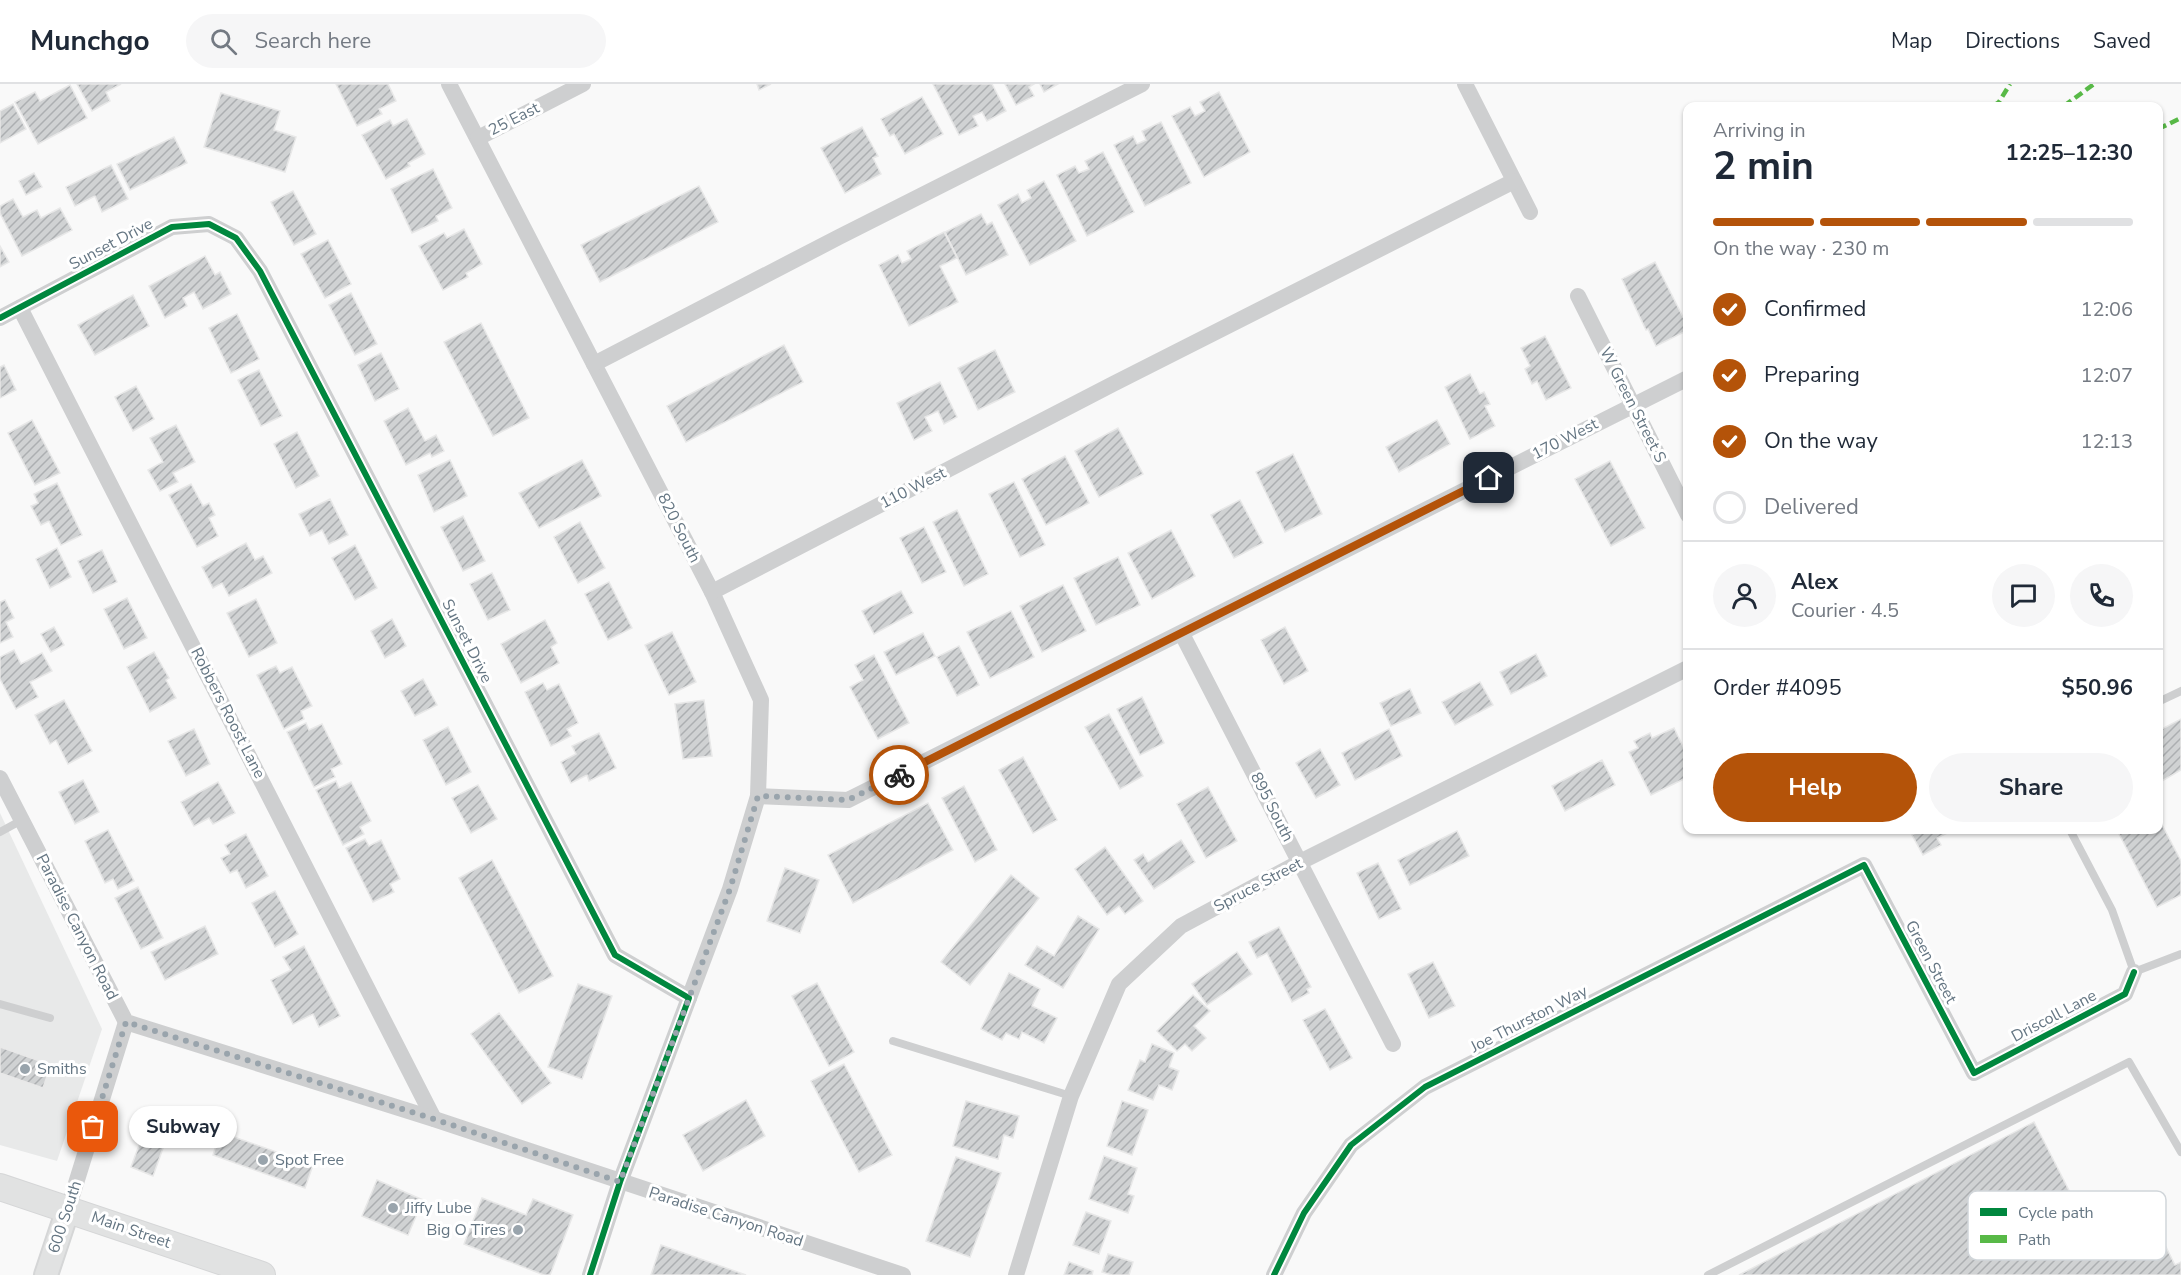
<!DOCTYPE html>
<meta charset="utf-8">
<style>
:root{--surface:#fff;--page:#f6f6f7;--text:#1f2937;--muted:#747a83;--line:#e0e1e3;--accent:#b45309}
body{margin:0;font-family:"Nunito Sans",sans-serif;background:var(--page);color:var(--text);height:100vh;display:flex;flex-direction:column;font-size:22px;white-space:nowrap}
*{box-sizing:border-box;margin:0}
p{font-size:20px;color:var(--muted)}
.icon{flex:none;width:33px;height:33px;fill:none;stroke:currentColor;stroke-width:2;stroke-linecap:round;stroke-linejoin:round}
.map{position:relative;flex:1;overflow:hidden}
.drawer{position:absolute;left:1683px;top:18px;width:480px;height:732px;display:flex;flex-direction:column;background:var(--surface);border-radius:12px;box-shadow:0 2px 4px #0004}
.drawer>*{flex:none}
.pin{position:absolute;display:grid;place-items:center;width:51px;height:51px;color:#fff;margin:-26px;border-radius:12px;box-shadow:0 3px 9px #0006}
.courier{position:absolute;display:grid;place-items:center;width:60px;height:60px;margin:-30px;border:4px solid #b45309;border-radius:50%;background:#fff;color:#222;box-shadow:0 2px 8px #0007}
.bubble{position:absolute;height:42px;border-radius:21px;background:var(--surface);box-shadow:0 2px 4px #0004;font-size:20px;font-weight:700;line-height:42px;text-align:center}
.overview em{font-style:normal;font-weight:700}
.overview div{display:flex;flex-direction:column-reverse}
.overview{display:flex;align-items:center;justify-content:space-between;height:102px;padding:0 30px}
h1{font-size:39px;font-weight:700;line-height:45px}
.bar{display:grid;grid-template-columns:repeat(4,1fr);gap:9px 6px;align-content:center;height:72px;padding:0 30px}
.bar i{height:8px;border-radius:4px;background:var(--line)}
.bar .active{background:var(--accent)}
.bar p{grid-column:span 4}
.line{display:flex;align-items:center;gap:15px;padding:0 30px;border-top:2px solid var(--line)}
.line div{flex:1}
.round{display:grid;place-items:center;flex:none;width:63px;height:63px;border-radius:32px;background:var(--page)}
ol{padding:0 30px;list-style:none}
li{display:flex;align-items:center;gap:18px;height:66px}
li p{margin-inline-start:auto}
li .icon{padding:6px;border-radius:50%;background:var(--accent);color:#fff;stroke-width:4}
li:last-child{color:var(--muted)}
li i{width:33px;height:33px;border:3px solid var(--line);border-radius:50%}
.button{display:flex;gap:12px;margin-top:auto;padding:12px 30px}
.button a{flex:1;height:69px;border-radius:36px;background:var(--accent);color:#fff;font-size:24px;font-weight:700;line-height:69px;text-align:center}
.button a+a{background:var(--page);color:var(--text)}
header{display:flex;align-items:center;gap:36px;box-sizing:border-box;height:84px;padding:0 30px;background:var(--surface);border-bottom:2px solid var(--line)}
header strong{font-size:28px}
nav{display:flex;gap:33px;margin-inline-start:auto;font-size:21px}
.search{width:420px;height:54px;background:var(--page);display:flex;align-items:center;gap:15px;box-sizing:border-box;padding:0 21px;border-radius:33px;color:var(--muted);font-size:22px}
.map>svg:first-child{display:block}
.built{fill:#e8e9e9}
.building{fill:url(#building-hatch);stroke:#e8e8e8;stroke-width:1.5}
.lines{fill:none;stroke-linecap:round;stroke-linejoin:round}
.secondary-casing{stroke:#d5d6d7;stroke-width:26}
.primary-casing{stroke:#d5d6d7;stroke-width:28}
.service{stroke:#cecfd0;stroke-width:8}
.minor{stroke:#cecfd0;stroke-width:16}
.secondary{stroke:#e1e2e2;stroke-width:22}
.primary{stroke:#e1e2e2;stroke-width:26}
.quiet{stroke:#58b947;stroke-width:4.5;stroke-dasharray:9 4.5;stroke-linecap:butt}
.cycleway-casing{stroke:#fff;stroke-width:10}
.cycleway{stroke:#00873e;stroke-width:6}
.done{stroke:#99a4ac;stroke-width:6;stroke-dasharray:0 10.8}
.route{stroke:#b45309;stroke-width:8}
.poi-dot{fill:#99a4ac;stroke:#fff;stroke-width:2}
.labels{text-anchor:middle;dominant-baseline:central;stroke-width:6;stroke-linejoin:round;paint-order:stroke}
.street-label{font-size:16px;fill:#657683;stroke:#fff}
.poi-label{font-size:16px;fill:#657683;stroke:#fff;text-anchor:start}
.key{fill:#fff;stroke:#d1d6da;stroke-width:1.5}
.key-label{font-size:16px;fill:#657683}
</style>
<header>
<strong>Munchgo</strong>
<div class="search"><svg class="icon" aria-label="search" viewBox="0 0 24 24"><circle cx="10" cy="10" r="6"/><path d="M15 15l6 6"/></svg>Search here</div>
<nav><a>Map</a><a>Directions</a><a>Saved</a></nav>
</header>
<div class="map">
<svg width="2181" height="1191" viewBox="0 0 2181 1191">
<defs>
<pattern id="building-hatch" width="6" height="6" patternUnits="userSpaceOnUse" patternTransform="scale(1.5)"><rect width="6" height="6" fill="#d0d2d3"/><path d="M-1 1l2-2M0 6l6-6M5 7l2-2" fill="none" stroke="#acafb1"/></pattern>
</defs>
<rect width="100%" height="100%" fill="#f9f9f9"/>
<path class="built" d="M0,729L102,945L57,1077L0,1061Z"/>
<g class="building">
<path d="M77,0H121L106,8L110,17L92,27Z"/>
<path d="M336,0H388L396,17L379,25L382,30L357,42Z"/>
<path d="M757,0H771L759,6Z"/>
<path d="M933,0H992L1006,27L987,37L982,28L973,32L978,42L959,51Z"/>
<path d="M1005,0H1034L1029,3L1034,12L1016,21Z"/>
<path d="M1040,0H1058L1044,8Z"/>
<path d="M70,1L87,34L38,60L15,18L35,8L40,17Z"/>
<path d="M1219,8L1250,68L1204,93L1172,32L1190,23L1195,32L1205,27L1200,18Z"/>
<path d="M221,9L280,27L274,46L296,53L285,88L204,63Z"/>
<path d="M922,13L943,50L905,70L894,50L890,52L881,35Z"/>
<path d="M13,20L26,45L0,59V27Z"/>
<path d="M407,35L425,70L408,79L410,82L386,95L362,51L390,36L393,42Z"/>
<path d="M1161,38L1191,99L1145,122L1114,61L1133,52L1137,60L1146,56L1142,47Z"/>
<path d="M862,43L878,72L873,74L881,90L845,109L821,64Z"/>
<path d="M174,53L187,79L130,106L117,80Z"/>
<path d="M1103,68L1134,128L1087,152L1057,91L1075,82L1079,89L1089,85L1085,77Z"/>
<path d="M111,81L128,115L102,128L95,112L75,122L66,103Z"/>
<path d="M433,85L452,124L436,132L438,137L412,149L391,105Z"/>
<path d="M34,89L42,103L26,111L19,97Z"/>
<path d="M1044,97L1076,157L1030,181L998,121L1018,110L1022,119L1031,114L1027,106Z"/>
<path d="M699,102L718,138L600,198L581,161Z"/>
<path d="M293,107L316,150L294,161L271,118Z"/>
<path d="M13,115L23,133L37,126L41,134L60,124L72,146L22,172L0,129V122Z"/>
<path d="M981,130L987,141L992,138L1008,171L966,191L945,148Z"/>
<path d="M464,145L482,180L466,189L468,193L443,206L419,162L444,149L447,154Z"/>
<path d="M944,148L957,174L940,182L958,218L909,242L879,181L898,171L902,179L911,175L907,167Z"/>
<path d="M328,156L351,200L325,214L301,170Z"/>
<path d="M0,162L9,178L0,183Z"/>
<path d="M205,172L215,191L220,188L231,210L203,225L194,208L183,214L187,222L165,234L149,202Z"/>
<path d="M1655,178L1688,243V246L1656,262L1648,245L1646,246L1622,195Z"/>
<path d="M351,209L377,260L355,271L329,221Z"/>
<path d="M133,211L149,242L95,271L78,241Z"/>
<path d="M237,230L259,275L231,289L209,244Z"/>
<path d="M481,239L529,334L493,352L444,258Z"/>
<path d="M1545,252L1571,304L1546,316L1537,297L1532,300L1525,285L1530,282L1521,264Z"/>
<path d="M784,261L803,298L686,358L667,322Z"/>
<path d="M995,266L1015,308L978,326L958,284Z"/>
<path d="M381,269L399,305L375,317L358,281Z"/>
<path d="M4,281L16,306L0,314V283Z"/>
<path d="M259,286L282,332L261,342L238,296Z"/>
<path d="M1470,290L1480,310L1484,308L1490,320L1485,322L1495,342L1470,355L1445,303Z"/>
<path d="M940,298L957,333L944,340L938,327L925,333L932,347L914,356L897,319Z"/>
<path d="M136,302L154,335L133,347L115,313Z"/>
<path d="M408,324L425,357L436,351L444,367L432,373L430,369L406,381L384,337Z"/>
<path d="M32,336L60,389L35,401L8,349Z"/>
<path d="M1437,336L1450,360L1399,388L1386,363Z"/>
<path d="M176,341L195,378L173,389L178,398L160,407L148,386L163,378L150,354Z"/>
<path d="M1118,344L1143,390L1099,413L1075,367Z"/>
<path d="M297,348L319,392L296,404L274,360Z"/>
<path d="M1293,370L1322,430L1285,448L1256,388Z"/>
<path d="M1065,372L1089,419L1046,441L1022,395Z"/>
<path d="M450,376L467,412L434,428L418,391Z"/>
<path d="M582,376L601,412L539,444L519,409Z"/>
<path d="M1610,377L1645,444L1611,462L1575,395Z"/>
<path d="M1014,398L1045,461L1020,473L989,410Z"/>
<path d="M57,399L82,451L61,461L49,437L41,441L31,422L38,419L34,410Z"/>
<path d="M191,400L203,422L209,419L215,431L209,434L218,452L197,463L169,411Z"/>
<path d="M330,415L348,451L329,460L322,446L310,452L299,430Z"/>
<path d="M1240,416L1263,459L1234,474L1211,431Z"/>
<path d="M957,426L988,490L964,502L933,438Z"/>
<path d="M463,432L485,477L463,487L441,443Z"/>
<path d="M580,438L605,484L578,499L554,453Z"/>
<path d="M924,443L946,488L922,499L900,454Z"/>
<path d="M1171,446L1195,492L1152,515L1128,469Z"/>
<path d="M246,459L255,476L263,472L272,489L229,512L222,499L213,504L202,483Z"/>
<path d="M355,461L377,504L355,516L332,474Z"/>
<path d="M57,464L71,493L50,504L36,475Z"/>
<path d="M102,466L117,498L93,509L78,477Z"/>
<path d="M1118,473L1140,521L1096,541L1074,494Z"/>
<path d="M492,489L510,526L488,536L470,500Z"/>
<path d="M609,498L632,544L608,556L585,510Z"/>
<path d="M1063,501L1086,547L1042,568L1020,522Z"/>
<path d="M901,507L913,529L874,550L862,527Z"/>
<path d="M127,514L147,554L124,565L104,525Z"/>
<path d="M256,515L277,559L249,573L227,529Z"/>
<path d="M5,516L14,534L6,538L13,553L0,559V518Z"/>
<path d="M1011,527L1034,573L990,594L967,548Z"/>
<path d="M392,535L406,562L385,574L371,547Z"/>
<path d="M545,536L557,559L551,563L559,579L521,599L501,560Z"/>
<path d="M54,543L64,561L51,568L41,550Z"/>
<path d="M1285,543L1308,587L1284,600L1261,556Z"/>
<path d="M672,548L696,598L669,611L645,561Z"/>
<path d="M923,549L935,572L896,591L884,568Z"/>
<path d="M959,562L979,601L957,612L937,573Z"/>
<path d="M14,566L21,580L42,569L52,587L30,598L38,613L16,625L0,595V573Z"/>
<path d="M154,568L169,594L166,596L176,614L150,628L127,583Z"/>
<path d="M1536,570L1547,592L1511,610L1500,588Z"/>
<path d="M874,571L909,639L878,655L850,603L863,596L855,581Z"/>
<path d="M276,582L280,589L292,583L312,622L301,627L304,635L284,645L257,591Z"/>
<path d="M423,595L437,621L415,632L401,607Z"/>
<path d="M1480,598L1493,621L1455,641L1442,618Z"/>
<path d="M543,599L547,606L559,600L578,639L567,645L571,652L551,662L525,608Z"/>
<path d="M1410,605L1421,629L1391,642L1380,619Z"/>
<path d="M1142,613L1164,659L1140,671L1117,625Z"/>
<path d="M64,616L92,667L68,680L56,656L50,660L35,631Z"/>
<path d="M704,616L712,672L683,675L675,620Z"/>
<path d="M1109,630L1143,692L1120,705L1085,643Z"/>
<path d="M2181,635V686L2162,697L2158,690V647Z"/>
<path d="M306,639L309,646L322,640L342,680L331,685L335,693L314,703L287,648Z"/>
<path d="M448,643L471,688L446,701L423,656Z"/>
<path d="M1674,644L1688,673V693L1651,711L1629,668L1638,664L1634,657L1650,649L1652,654Z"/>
<path d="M194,645L210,680L186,692L168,657Z"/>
<path d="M1389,645L1402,672L1355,696L1342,669Z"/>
<path d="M599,649L616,684L589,697L587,691L571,699L561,678L576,670L572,662Z"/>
<path d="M1320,665L1340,701L1316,714L1296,679Z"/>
<path d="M1023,673L1057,736L1033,749L999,686Z"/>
<path d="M1602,676L1615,701L1565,727L1552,702Z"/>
<path d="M83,696L99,728L75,740L59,708Z"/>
<path d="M336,697L339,704L351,698L371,737L360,743L364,750L343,761L316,706Z"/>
<path d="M218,698L235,729L213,740L209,734L194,742L181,718Z"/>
<path d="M478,701L497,735L471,749L452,714Z"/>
<path d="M964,702L997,766L975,778L942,714Z"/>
<path d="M1208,703L1237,757L1206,774L1177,720Z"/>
<path d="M928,719L953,766L853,819L828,771Z"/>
<path d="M2158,733L2181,777V811L2157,823L2117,746H2158Z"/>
<path d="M108,746L134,797L118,805L113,795L105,799L85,757Z"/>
<path d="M1922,746H1953L1937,754L1941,761L1923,771L1912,751Z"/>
<path d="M1457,747L1469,772L1410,801L1398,776Z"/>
<path d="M246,750L268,792L246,804L237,786L230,789L221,774L230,770L225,761Z"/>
<path d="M365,755L369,762L381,756L400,795L390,800L394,808L373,818L346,764Z"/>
<path d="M1181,756L1195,778L1154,805L1134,776L1143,770L1148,778Z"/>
<path d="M1105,763L1143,817L1125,830L1119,822L1107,831L1075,785Z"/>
<path d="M492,776L553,892L519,909L459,794Z"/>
<path d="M1378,779L1401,825L1379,835L1357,789Z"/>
<path d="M785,784L819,796L800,849L767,837Z"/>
<path d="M1011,791L1039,814L970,901L941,878Z"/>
<path d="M138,803L163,854L141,865L115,814Z"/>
<path d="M275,807L298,850L275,863L252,819Z"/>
<path d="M1078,832L1099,845L1063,904L1025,881L1037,862L1054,872Z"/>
<path d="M205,842L218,870L165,896L151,868Z"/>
<path d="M1279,843L1311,903L1307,905L1309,909L1292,918L1267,869L1257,874L1249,858Z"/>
<path d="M304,862L340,932L319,943L313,930L293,940L271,896L291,886L283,873Z"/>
<path d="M1237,868L1252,890L1207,921L1192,900Z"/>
<path d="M1433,878L1455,922L1429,934L1408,890Z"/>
<path d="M1009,889L1040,905L1032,922L1057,934L1044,959L1022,948L1019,955L1006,949L1002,956L981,945Z"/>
<path d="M817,899L854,968L829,982L792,912Z"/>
<path d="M578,900L612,912L582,995L548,983Z"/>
<path d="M1193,911L1210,927L1194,942L1206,954L1192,967L1185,960L1177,967L1157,947Z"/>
<path d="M1325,925L1352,974L1330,986L1303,936Z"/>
<path d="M499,929L551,999L522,1020L471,950Z"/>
<path d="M1152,960L1174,969L1169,983L1179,987L1172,1006L1159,1001L1153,1016L1128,1006L1140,976L1145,978Z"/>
<path d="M0,963L51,981L43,1004L0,989Z"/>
<path d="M844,980L892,1071L859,1088L811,997Z"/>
<path d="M746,1016L765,1052L703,1087L683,1051Z"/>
<path d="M966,1017L1019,1032L1013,1054L1004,1051L998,1075L953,1062Z"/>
<path d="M1122,1017L1148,1026L1132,1071L1107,1062Z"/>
<path d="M2034,1038L2099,1165L2153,1137L2175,1181L2181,1178V1191H1739Z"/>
<path d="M145,1045L167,1053L153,1092L131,1083Z"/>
<path d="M220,1048L313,1081L305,1104L213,1071Z"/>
<path d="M1104,1072L1137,1084L1128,1110L1134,1112L1128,1129L1089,1115Z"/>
<path d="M956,1073L1001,1089L970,1173L926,1157Z"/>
<path d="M377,1096L423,1116L408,1151L362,1132Z"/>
<path d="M482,1114L526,1131L533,1115L573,1131L550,1191H544L464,1160Z"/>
<path d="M1086,1128L1111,1137L1099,1170L1073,1161Z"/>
<path d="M661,1161L746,1191H651Z"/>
<path d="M1108,1170L1133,1178L1129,1191H1112L1102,1188Z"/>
<path d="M1069,1178L1093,1187L1092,1191H1064Z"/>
</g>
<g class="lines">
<g class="secondary-casing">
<path id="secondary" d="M46,1191L68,1125"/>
</g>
<g class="primary-casing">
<path id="primary" d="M0,1103L262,1191"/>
</g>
<g class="service">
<path d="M2158,618L2181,607"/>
<path d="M2070,746L2112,826L2134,888L2181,870"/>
<path d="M0,748L22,736"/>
<path d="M0,920L50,934"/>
<path d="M893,957L1071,1012"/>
<path d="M1708,1191L2129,978L2181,1068"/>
</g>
<g class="minor">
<path d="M449,0L712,508L761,616L758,712L730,805L689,914"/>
<path d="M1465,0L1530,128"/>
<path d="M478,54L583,0"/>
<path d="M1578,212L1688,431"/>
<path d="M20,224L434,1035"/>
<path d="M0,234L172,143L209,140L236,154L260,187L615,871L689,914L620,1098L590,1191"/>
<path d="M594,280L839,153L1142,0"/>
<path d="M712,508L1113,300L1514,97"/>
<path d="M1182,550L1393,960"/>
<path d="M0,694L126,938L434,1035L903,1191"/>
<path d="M758,712L848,716L1688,294"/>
<path d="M68,1125L126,938"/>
<path d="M1016,1191L1071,1012L1119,900L1181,842L1300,778L1688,584"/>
<path d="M1274,1191L1304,1129L1351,1061L1425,1003L1864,781L1974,989L2125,910L2134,888"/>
</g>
<use href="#secondary" class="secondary"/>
<use href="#primary" class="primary"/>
<g class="quiet">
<path d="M1993,22L1999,18L2010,0"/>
<path d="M2064,22L2094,0"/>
<path d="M2158,45L2181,34"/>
</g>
<g class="cycleway-casing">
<g id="cycleway">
<path d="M0,234L172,143L209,140L236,154L260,187L615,871L689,914L620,1098L590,1191"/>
<path d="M1274,1191L1304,1129L1351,1061L1425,1003L1864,781L1974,989L2125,910L2134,888"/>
</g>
</g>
<use href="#cycleway" class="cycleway"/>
</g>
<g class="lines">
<path class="done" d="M93,1043L126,938L434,1035L620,1098L730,805L758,712L848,716L899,691"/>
<path class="route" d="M899,691L1489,394"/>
</g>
<g class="poi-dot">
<circle cx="25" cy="985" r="6"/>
<circle cx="263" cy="1076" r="6"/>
<circle cx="393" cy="1124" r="6"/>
<circle cx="518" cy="1146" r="6"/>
</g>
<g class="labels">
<g class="street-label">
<text transform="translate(514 35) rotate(-27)">25 East</text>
<text transform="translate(111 160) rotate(-28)">Sunset Drive</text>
<text transform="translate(1633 321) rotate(63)">W Green Street S</text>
<text transform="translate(1565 355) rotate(-27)">170 West</text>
<text transform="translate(913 404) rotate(-27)">110 West</text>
<text transform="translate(679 444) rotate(63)">820 South</text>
<text transform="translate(467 557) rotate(63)">Sunset Drive</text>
<text transform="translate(228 629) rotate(63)">Robbers Roost Lane</text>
<text transform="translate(1272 723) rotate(63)">895 South</text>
<text transform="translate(1258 801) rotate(-28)">Spruce Street</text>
<text transform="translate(77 843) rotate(63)">Paradise Canyon Road</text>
<text transform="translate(1931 878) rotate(62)">Green Street</text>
<text transform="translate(2054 932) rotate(-28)">Driscoll Lane</text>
<text transform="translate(1529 935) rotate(-27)">Joe Thurston Way</text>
<text transform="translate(65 1133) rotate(-72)">600 South</text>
<text transform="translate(726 1133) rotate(18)">Paradise Canyon Road</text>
<text transform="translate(131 1146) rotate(19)">Main Street</text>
</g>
<g class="poi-label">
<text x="37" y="985">Smiths</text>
<text x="275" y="1076">Spot Free</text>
<text x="405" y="1124">Jiffy Lube</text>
<text x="506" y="1146" text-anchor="end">Big O Tires</text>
</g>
</g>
<rect x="1968" y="1107" width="198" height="69" rx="9" class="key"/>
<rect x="1980" y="1124" width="27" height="8" fill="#00873e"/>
<rect x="1980" y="1151" width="27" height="8" fill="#58b947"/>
<g class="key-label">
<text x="2018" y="1134">Cycle path</text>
<text x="2018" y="1161">Path</text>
</g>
</svg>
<div class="pin" style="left:93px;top:1043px;background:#ea580c"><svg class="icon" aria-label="bag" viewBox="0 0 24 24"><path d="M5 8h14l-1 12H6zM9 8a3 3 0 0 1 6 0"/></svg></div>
<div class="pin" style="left:1489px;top:394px;background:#1f2937"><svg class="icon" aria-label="home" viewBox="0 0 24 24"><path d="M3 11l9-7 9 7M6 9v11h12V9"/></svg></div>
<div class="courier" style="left:899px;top:691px"><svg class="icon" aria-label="bike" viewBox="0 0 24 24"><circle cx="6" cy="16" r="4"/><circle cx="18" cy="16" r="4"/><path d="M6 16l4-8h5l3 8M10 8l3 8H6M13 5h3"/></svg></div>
<div class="bubble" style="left:129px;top:1022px;width:108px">Subway</div>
<section class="drawer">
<div class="overview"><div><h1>2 min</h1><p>Arriving in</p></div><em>12:25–12:30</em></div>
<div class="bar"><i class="active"></i><i class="active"></i><i class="active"></i><i></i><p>On the way · 230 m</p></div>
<ol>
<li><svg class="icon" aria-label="check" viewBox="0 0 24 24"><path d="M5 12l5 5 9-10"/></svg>Confirmed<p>12:06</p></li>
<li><svg class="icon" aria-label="check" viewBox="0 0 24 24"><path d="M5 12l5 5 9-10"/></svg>Preparing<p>12:07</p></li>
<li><svg class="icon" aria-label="check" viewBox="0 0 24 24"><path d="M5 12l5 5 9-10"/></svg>On the way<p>12:13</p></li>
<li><i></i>Delivered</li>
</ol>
<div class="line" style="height:108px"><a class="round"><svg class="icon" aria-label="person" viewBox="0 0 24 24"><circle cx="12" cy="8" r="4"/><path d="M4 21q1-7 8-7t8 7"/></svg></a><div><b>Alex</b><p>Courier · 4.5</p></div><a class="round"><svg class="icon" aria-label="chat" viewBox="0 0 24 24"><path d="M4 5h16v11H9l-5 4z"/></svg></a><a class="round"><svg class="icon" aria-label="phone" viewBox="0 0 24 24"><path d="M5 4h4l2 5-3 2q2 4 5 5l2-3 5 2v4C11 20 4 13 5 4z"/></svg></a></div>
<div class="line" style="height:78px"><div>Order #4095</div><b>$50.96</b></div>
<div class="button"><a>Help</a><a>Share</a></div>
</section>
</div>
